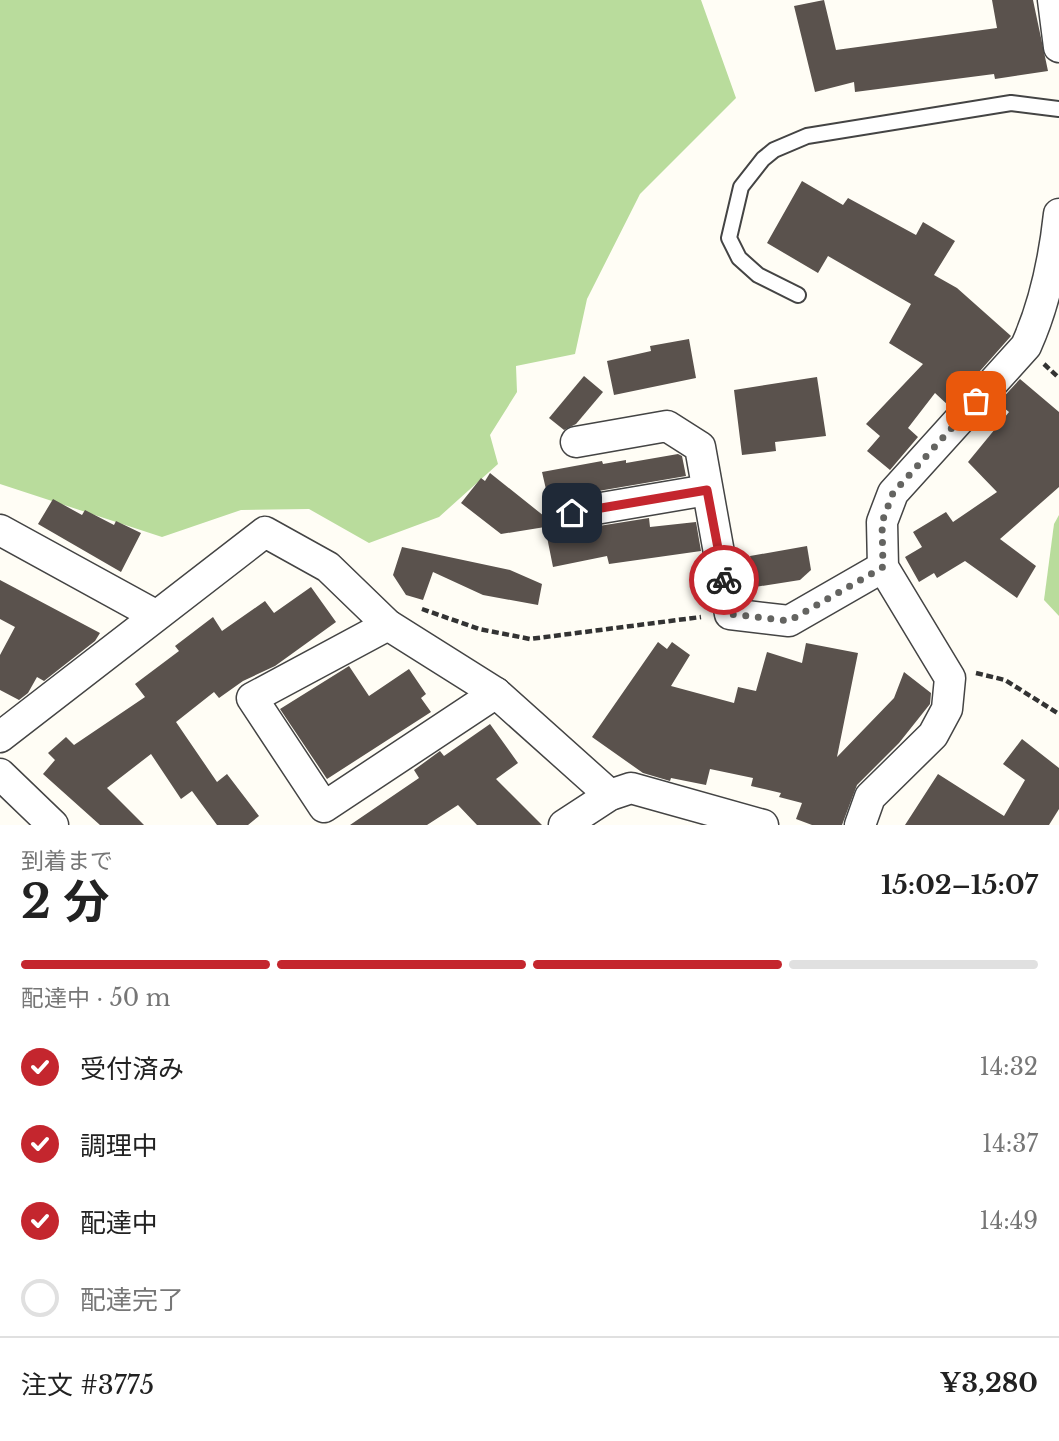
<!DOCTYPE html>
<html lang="ja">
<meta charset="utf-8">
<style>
:root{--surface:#fff;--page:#f6f6f6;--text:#222;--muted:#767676;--line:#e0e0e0;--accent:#c4262e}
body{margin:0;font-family:"Libre Baskerville","Noto Sans JP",serif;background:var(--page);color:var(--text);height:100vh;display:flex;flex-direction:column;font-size:26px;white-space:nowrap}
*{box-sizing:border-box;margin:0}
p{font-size:23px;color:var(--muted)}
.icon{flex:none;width:38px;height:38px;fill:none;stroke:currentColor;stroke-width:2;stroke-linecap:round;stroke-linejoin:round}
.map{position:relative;height:825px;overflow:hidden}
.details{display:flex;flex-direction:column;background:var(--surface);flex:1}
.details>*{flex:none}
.pin{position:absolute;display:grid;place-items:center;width:60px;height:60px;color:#fff;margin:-30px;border-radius:14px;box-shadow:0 4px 10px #0006}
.courier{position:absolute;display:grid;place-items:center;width:70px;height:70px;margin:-35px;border:5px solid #c4262e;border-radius:50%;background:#fff;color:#222;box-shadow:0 2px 9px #0007}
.overview em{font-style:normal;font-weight:700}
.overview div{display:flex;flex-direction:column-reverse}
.overview{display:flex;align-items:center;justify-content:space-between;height:119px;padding:0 21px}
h1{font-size:46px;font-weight:700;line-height:52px}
.bar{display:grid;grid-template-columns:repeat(4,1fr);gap:10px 7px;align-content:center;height:84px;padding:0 21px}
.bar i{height:9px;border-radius:5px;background:var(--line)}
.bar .active{background:var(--accent)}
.bar p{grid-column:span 4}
.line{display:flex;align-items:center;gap:18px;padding:0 21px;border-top:2px solid var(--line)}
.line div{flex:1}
ol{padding:0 21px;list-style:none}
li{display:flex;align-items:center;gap:21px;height:77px}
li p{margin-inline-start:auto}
li .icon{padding:7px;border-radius:50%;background:var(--accent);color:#fff;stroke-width:4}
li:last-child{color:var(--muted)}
li i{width:38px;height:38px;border:4px solid var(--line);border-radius:50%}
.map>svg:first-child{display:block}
.forest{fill:#b9dc9c}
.building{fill:#5a524d}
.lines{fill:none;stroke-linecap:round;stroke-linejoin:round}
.lane-casing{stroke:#444;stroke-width:18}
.street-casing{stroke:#444;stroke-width:33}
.path{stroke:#333;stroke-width:4.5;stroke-dasharray:7 3.5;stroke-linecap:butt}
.lane{stroke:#fff;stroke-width:14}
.street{stroke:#fff;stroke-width:30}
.done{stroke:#646461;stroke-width:7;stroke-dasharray:0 12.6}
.route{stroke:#c4262e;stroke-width:9}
</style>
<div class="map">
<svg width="1059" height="825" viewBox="0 0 1059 825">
<rect width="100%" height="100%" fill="#fffdf5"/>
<g class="forest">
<path d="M0,0H701L736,98L640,194L587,299L575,354L516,366L517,392L490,435L498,464L439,517L369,543L309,509L241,510L162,537L0,484Z"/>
<path d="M1059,515V616L1044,600L1054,524Z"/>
</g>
<g class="building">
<path d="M824,0L836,50L997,28L992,0H1033L1048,71L995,79L994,74L855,92L854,82L815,92L794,6Z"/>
<path d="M802,181L843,205L848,198L916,235L923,222L955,241L934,275L957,288L1011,336L949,406L935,393L908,428L918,437L890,470L867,451L880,436L866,424L923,364L889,343L911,304L828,256L818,273L767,243Z"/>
<path d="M689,339L696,378L614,395L607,361L651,351L650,346Z"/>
<path d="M584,376L603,392L576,424L564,430L549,418Z"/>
<path d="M817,377L826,436L775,442L776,451L742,455L734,390Z"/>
<path d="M1020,379L1059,412V487L1000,539L1036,566L1017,598L965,561L937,578L934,573L919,582L905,557L922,547L913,532L946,512L953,522L997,492L968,462L1009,412L998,403Z"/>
<path d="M678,454L682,456L686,476L569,496L556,506L555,517L565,529L574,530L649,518L650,527L696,522L701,551L609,564L607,556L553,567L545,527L501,534L461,503L481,478L485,481L490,473L554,524L542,472L602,461L603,464L626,460V463Z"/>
<path d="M53,499L82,515L85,510L114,525L116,521L141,533L121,572L38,524Z"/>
<path d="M807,546L811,570L800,580L755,587L750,556Z"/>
<path d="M402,547L510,570L542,584L538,605L483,595L433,572L423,600L406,595L393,575Z"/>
<path d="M0,580L100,633L95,641L44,681L37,677L28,693L19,700L0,690V655L15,627L0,619Z"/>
<path d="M311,587L336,622L275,666L243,681L219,698L214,692L176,722L217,782L227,774L259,816L248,825H217L192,791L181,799L151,754L107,788L144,825H100L43,774L55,760L48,753L66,737L74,745L145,697L135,684L179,651L175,646L213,617L222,631L265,601L274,613Z"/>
<path d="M658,642L667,649L672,642L690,655L671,686L734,703L738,687L756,691L767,652L802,663L806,643L858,653L837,757L894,698L904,672L931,693L930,704L899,743L857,785L842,825H812L796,819L802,803L779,797L781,793L751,786L753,778L710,769L706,785L671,778L670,781L643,773L592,737Z"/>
<path d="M349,666L369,696L409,669L426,694L421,698L431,712L327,779L280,709Z"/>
<path d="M490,724L518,763L496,779L542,825H477L458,805L427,825H350L419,778L414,770L440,751L444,756Z"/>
<path d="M1022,739L1059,768V809L1049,825H905L938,774L1004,816L1025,780L1003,764Z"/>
</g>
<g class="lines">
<g class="lane-casing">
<path id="lane" d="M798,295L758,275L739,258L729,238L741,187L763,159L774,150L807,136L1011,103L1059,109"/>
</g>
<g class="street-casing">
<g id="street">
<path d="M1053,0L1059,47"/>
<path d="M576,442L667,426L700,447L730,614L789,621L883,567"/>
<path d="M572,513L707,490"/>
<path d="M0,530L155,615"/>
<path d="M388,625L252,698L324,807L496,693"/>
<path d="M0,737L265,532L328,567L388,625L496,693L610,795"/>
<path d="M0,774L53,825"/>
<path d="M564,825L610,795L631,788L763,825"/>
<path d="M860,825L870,797L933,735L947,709L950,678L883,567L882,522L893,493L1026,346C1045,304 1054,260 1059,214"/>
</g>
</g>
<g class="path">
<path d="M1044,364L1059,378"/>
<path d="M422,609L479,629L530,639L701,617"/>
<path d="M976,673L1005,680L1059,714"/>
</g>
<use href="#lane" class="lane"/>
<use href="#street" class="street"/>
</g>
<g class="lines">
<path class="done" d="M724,580L730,614L789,621L883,567L882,522L893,493L976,401"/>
<path class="route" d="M572,513L707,490L724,580"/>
</g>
</svg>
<div class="pin" style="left:976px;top:401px;background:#ea580c"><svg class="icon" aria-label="bag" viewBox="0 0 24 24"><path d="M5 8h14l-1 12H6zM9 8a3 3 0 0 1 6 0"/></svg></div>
<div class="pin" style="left:572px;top:513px;background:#1f2937"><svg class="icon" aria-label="home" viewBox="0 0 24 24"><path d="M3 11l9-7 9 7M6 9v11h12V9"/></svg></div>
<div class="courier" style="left:724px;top:580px"><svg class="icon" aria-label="bike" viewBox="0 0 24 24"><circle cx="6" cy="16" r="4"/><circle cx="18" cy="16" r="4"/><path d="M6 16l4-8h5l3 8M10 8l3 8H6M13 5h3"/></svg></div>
</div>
<section class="details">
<div class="overview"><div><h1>2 分</h1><p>到着まで</p></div><em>15:02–15:07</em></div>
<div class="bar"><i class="active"></i><i class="active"></i><i class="active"></i><i></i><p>配達中 · 50 m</p></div>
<ol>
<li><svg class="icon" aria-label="check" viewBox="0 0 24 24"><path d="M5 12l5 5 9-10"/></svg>受付済み<p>14:32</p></li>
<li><svg class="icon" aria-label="check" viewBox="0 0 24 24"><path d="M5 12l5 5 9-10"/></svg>調理中<p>14:37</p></li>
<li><svg class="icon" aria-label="check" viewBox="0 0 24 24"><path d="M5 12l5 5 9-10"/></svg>配達中<p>14:49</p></li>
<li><i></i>配達完了</li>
</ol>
<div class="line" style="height:91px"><div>注文 #3775</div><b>¥3,280</b></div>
</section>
